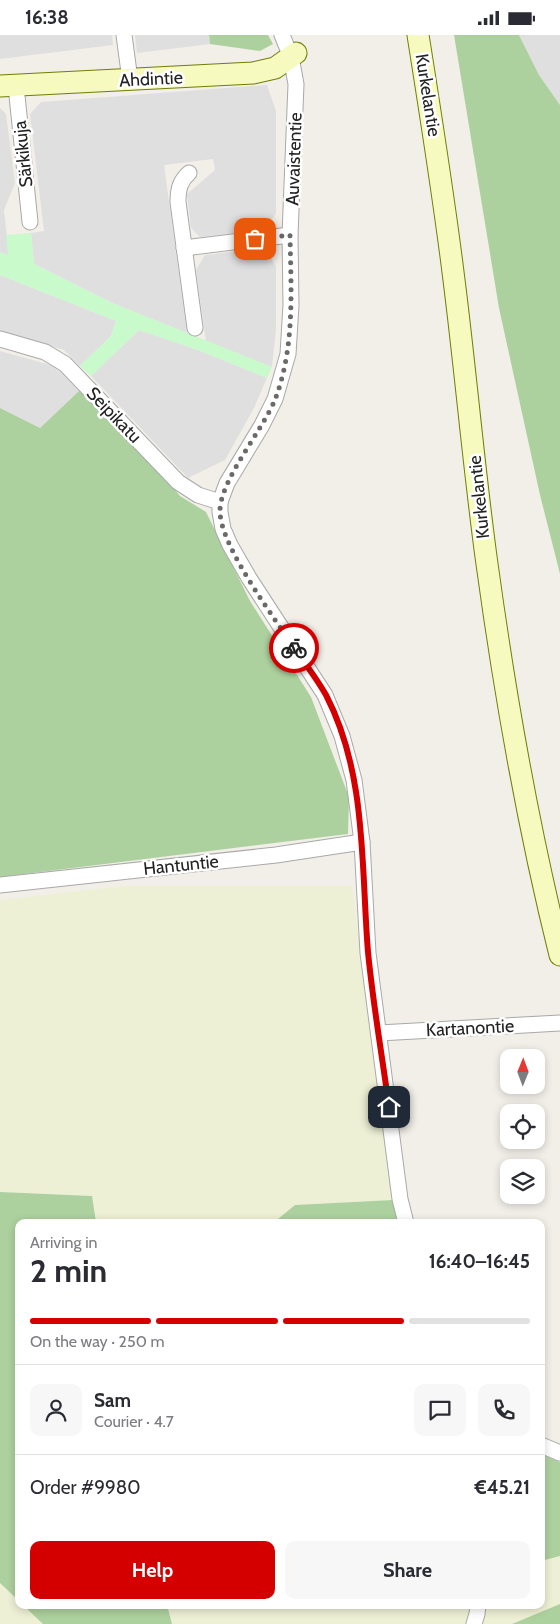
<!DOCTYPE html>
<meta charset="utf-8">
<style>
:root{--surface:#fff;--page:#f7f7f7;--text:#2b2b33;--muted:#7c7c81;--line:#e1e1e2;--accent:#d40000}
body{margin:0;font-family:Cabin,sans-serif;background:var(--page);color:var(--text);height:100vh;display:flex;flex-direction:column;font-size:19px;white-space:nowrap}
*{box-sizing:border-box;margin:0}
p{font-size:16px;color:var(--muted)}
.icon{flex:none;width:28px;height:28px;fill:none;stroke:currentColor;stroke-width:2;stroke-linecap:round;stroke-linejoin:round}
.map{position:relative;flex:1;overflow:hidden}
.drawer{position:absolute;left:15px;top:1184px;width:530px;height:390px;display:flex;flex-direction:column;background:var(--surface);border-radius:10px;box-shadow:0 2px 8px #0003}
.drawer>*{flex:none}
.needle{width:32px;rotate:1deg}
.fabs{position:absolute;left:500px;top:1014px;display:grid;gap:10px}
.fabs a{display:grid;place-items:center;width:45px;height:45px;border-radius:10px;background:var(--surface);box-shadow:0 2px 8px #0003;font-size:25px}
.pin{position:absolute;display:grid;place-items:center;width:42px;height:42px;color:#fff;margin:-21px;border-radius:10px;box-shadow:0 2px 8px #0006}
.courier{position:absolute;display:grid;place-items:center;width:50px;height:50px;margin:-25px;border:4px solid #d40000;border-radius:50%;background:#fff;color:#222;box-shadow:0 1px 6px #0007}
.summary em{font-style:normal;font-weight:700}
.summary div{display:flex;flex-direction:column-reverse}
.summary{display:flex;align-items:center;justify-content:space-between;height:85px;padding:0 15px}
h1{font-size:32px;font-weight:700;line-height:38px}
.bar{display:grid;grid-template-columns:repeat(4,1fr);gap:8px 5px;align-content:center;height:60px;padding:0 15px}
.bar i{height:6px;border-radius:4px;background:var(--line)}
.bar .selected{background:var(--accent)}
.bar p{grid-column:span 4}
.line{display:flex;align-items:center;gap:12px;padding:0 15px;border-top:1px solid var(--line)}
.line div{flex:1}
.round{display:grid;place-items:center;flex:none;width:52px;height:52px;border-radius:10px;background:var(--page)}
.button{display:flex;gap:10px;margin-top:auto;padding:10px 15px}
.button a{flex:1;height:58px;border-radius:10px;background:var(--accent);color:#fff;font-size:20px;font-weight:700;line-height:58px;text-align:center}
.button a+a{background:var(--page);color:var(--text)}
.status{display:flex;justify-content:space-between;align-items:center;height:35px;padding:0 25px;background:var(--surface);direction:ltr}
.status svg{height:14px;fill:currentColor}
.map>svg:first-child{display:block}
.residential{fill:#e0dfdf}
.farmland{fill:#eef0d5}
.forest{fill:#add19e}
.park{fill:#c8facc}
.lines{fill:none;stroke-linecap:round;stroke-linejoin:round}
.street-casing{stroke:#a9a9a9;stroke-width:17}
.secondary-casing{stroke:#707d05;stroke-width:23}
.street{stroke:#fff;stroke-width:15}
.secondary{stroke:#f7fabf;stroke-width:21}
.done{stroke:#6b6a68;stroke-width:5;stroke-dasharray:0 9}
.route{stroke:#d40000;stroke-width:6}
.labels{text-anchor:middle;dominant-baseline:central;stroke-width:5;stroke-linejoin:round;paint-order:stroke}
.street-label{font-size:18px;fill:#222;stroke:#fff}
</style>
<div class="status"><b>16:38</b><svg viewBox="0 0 49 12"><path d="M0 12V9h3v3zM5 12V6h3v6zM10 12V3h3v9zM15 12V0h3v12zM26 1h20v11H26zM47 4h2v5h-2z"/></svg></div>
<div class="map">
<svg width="560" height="1589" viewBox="0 0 560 1589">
<rect width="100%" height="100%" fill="#f2efe9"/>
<g class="residential">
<path d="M0,0H112L113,10L0,24Z"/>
<path d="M135,0H209L210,9L137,18Z"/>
<path d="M519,0H560V70L539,40Z"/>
<path d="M267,50L276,76V178L266,194L200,202L191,193L187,159L215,135L213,124L164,130L187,298L112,268L34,229L31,198L44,196L30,79L41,67Z"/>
<path d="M0,73L6,79L15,148L4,175L9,221L0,217Z"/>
<path d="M266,213L276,232V294L272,332L206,306L196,235L205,220Z"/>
<path d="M0,240L116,286L111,301L80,331L64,315L0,296Z"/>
<path d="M139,295L198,315L267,343L254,373L225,425L188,443L91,341Z"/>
<path d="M0,316L54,331L79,356L40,393L0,373Z"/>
</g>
<g class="farmland">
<path d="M123,851H352L393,1165L295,1170L273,1187L96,1188L92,1161L0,1157V865Z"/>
<path d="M560,1521V1569L512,1589H172L167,1570H541V1526Z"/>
<path d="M0,1548L19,1566V1570H23L43,1589H0Z"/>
</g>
<g class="forest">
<path d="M209,0H268L273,9L260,16L210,9Z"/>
<path d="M454,0H519L539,40L560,70V539L540,460L499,273Z"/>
<path d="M79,356L168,446L180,461L206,477L250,566L311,662L349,762L348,799L0,842V373L40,393Z"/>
<path d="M0,1157L92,1161L96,1187L19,1188V1566L0,1548Z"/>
<path d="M393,1165L398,1187L273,1188L295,1170Z"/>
<path d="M541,1419L560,1427V1521L541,1526Z"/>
<path d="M560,1569V1589H512Z"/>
<path d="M23,1570H167L172,1589H43Z"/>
</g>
<path class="park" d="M31,198L34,229L112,268L272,332L267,343L198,315L139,295L91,341L80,331L111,301L116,286L0,240V217L8,220L6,200Z"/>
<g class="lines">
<g class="street-casing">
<g id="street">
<path d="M124,0L130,45"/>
<path d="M282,0L291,22L296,49L290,200L291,270L288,319L275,364L262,390L227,448L220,467V477L223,494L230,510L249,543L325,660L342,701L354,745L362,807L368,918L400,1164L406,1188"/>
<path d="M16,51L30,187"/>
<path d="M189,138C180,146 178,154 178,167L195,293"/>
<path d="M184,213L290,200"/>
<path d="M0,304L45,317L65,329L178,447L198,460L220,467"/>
<path d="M0,850L276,820L362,807"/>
<path d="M379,998L560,988"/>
<path d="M541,1410L560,1418"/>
<path d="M474,1589L477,1579L478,1570"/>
</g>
</g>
<g class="secondary-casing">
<g id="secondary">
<path d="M418,0C431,82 444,163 454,245C466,340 474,435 487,529C505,660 528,792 560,920"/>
<path d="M0,51L253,38L275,33L296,18"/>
</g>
</g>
<use href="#street" class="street"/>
<use href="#secondary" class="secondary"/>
</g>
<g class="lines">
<path class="done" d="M255,204L290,200C291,254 295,310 276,362C264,394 219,446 220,477C221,512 274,582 294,613"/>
<path class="route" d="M294,613C305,628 317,644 326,660C367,739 361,831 368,917C373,969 382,1020 389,1072"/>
</g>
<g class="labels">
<g class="street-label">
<text transform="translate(151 44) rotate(-3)">Ahdintie</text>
<text transform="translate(428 60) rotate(81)">Kurkelantie</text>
<text transform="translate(23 119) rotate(-96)">Särkikuja</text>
<text transform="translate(294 124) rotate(-88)">Auvaistentie</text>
<text transform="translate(114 380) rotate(46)">Seipikatu</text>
<text transform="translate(479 462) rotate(-96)">Kurkelantie</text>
<text transform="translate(181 830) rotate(-6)">Hantuntie</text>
<text transform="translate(470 993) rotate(-3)">Kartanontie</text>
</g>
</g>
</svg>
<div class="fabs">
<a><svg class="needle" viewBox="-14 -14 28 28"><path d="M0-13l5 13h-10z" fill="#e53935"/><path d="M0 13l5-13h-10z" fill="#7c7c81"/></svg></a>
<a><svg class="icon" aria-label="locate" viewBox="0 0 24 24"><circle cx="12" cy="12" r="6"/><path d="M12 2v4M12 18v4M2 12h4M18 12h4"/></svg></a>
<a><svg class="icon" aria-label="layers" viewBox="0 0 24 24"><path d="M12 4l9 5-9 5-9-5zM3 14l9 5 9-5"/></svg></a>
</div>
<div class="pin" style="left:255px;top:204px;background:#ea580c"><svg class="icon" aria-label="bag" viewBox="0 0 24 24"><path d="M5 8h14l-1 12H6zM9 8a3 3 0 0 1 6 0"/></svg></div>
<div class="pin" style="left:389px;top:1072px;background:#1f2937"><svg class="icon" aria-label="home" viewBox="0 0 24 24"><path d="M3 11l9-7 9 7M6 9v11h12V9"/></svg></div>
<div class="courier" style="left:294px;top:613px"><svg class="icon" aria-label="bike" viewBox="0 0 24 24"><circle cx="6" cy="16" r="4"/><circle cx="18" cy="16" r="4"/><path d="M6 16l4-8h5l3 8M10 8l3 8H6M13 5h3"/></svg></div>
<section class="drawer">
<div class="summary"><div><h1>2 min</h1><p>Arriving in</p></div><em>16:40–16:45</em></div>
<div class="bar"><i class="selected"></i><i class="selected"></i><i class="selected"></i><i></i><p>On the way · 250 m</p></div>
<div class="line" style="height:90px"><a class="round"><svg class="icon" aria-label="person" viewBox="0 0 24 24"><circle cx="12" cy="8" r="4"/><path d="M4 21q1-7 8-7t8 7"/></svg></a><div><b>Sam</b><p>Courier · 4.7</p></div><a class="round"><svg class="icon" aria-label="chat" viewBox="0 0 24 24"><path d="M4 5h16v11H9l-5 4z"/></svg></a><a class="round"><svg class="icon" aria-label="phone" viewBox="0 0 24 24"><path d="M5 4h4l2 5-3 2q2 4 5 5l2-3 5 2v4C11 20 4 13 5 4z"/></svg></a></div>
<div class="line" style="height:65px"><div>Order #9980</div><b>€45.21</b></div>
<div class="button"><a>Help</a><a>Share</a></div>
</section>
</div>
